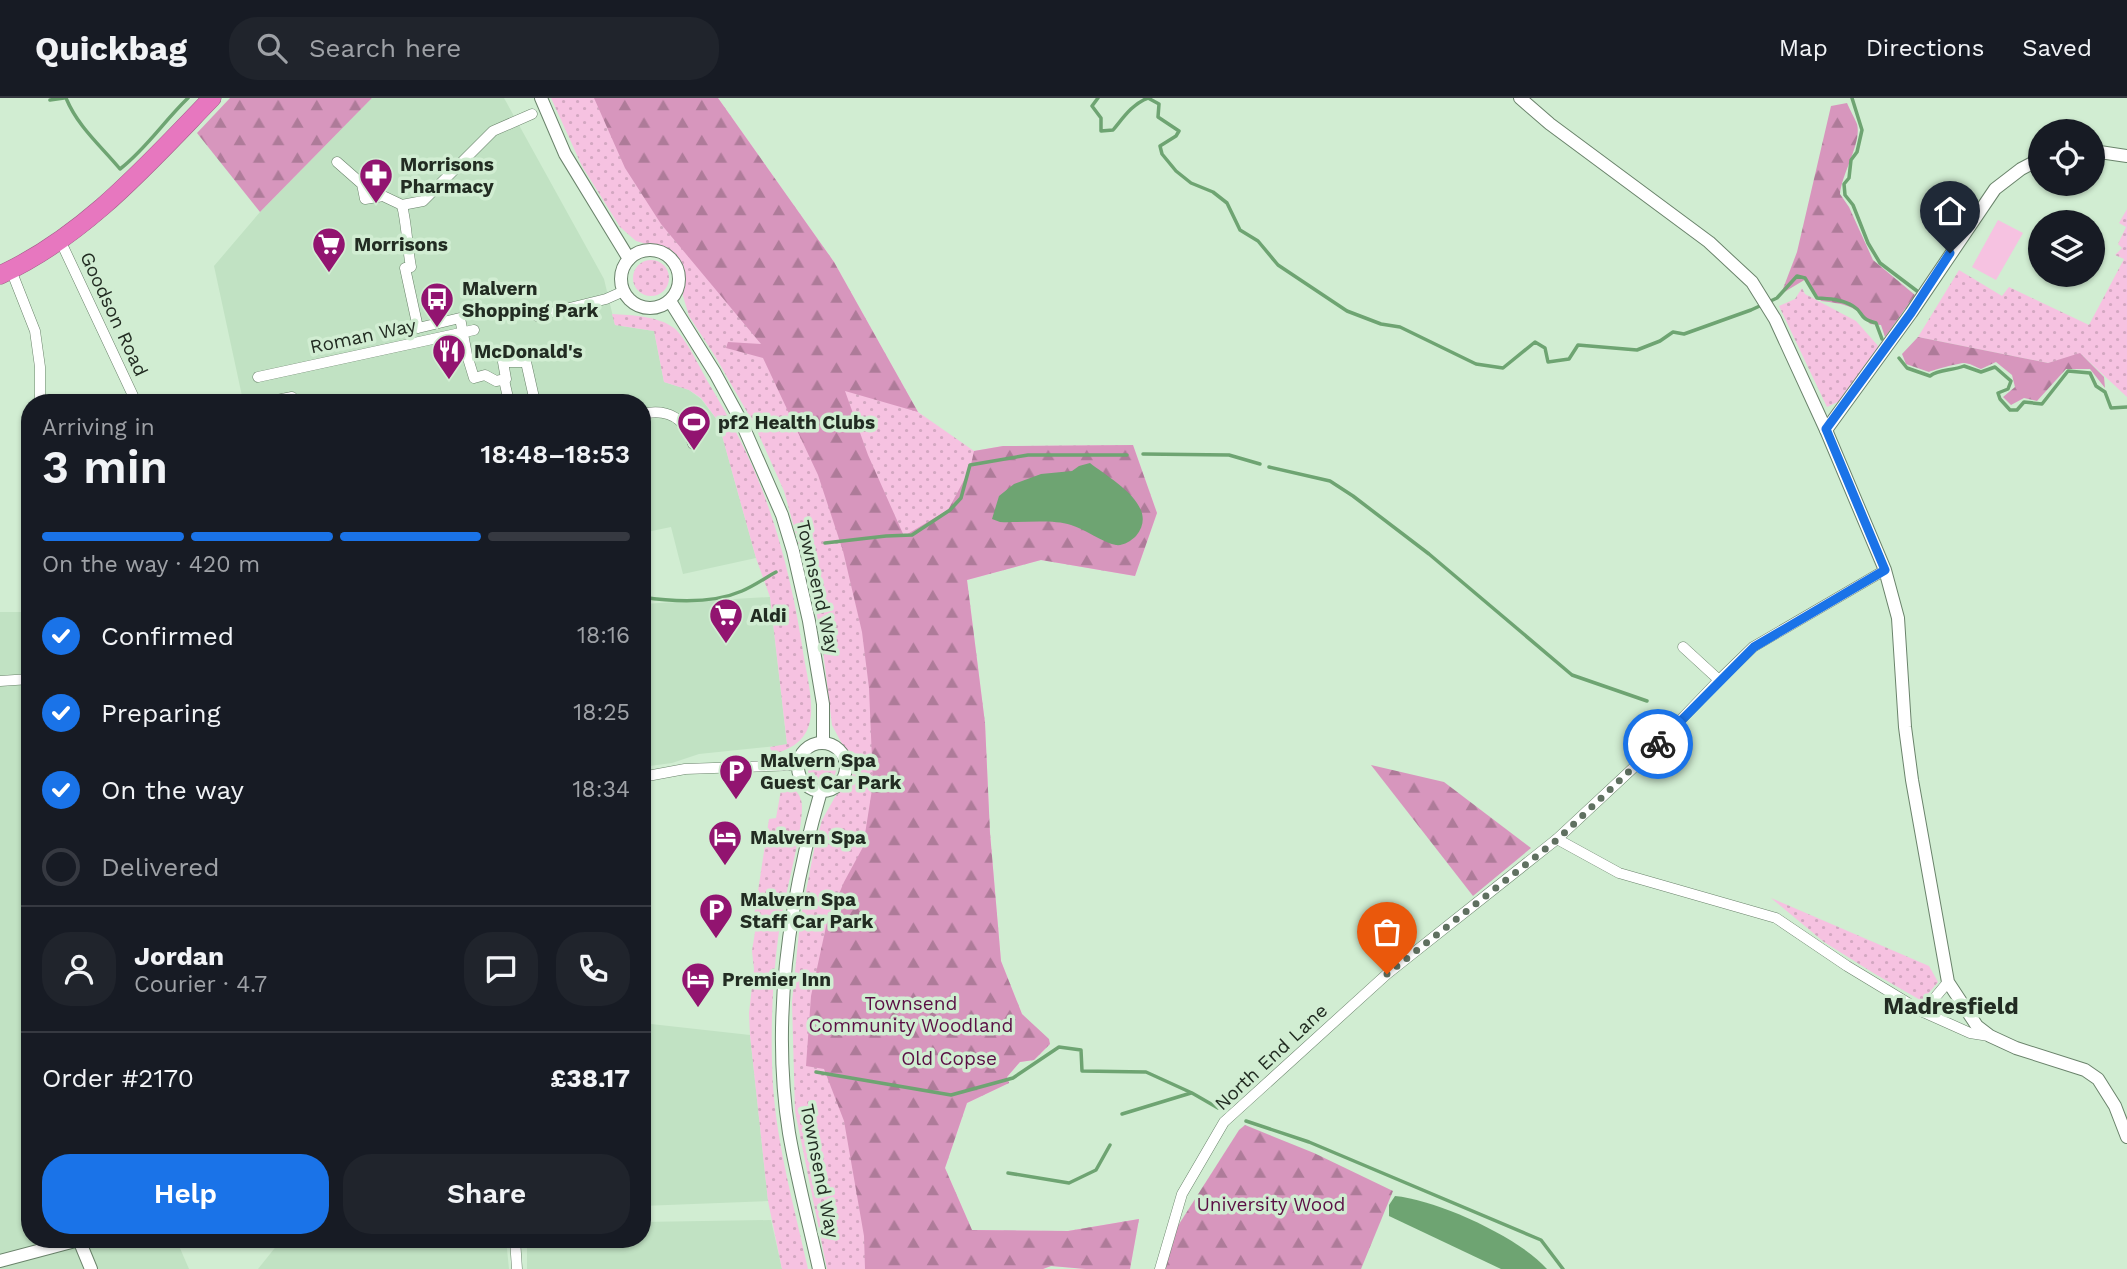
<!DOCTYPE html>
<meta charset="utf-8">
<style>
:root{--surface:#171b24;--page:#20242c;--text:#f1f3f6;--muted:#9ea1a6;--line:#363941;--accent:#1a73e8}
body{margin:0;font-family:"Work Sans",sans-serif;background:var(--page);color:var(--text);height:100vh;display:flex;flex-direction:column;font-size:26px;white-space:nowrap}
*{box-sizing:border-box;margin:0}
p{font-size:23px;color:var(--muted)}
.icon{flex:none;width:38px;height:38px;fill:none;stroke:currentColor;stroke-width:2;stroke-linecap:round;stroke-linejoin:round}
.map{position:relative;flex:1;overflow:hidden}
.side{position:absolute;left:21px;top:296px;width:630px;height:854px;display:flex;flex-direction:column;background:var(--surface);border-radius:28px;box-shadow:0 2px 5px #0004}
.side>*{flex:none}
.buttons{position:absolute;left:2028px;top:21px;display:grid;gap:14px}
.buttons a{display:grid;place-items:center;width:77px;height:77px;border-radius:50%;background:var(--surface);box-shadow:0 2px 5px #0004;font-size:35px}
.pin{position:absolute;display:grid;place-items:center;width:60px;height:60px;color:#fff;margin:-72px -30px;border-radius:50% 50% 50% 0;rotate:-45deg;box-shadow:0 0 7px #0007}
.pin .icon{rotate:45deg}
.courier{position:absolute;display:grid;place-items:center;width:70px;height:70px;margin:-35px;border:5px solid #1a73e8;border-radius:50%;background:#fff;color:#222;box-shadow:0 2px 9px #0007}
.headline em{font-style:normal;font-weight:600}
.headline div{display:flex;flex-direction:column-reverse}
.headline{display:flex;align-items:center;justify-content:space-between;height:119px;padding:0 21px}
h1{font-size:46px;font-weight:600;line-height:52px}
.bar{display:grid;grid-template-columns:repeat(4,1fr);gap:10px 7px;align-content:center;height:84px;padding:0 21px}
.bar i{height:9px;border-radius:5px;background:var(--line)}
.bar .on{background:var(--accent)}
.bar p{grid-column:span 4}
.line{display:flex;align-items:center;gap:18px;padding:0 21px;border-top:2px solid var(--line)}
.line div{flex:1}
.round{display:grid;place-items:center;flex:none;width:74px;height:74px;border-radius:28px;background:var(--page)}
ol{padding:0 21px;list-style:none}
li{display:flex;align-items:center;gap:21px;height:77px}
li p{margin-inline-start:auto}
li .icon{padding:7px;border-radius:50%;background:var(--accent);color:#fff;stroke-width:4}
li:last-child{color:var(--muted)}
li i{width:38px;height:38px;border:4px solid var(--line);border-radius:50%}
.button{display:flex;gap:14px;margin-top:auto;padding:14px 21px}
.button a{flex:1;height:80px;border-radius:28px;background:var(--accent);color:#fff;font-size:28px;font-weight:600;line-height:80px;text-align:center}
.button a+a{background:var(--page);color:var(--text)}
header{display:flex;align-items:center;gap:42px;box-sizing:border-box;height:98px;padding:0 35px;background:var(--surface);border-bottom:2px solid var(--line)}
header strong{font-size:33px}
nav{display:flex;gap:38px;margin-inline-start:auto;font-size:24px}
.search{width:490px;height:63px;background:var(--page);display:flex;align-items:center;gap:18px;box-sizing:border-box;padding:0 24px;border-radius:28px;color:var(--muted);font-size:26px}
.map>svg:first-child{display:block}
.built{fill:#c1e2c3}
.grass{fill:url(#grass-dots)}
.forest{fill:url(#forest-firs)}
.garden{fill:#f6c2e1}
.water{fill:#6ea472}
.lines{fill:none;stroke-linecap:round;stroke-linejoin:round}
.stream{stroke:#6ea472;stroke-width:3.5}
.street-casing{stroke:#6a836b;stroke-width:11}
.secondary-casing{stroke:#6a836b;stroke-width:14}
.highway-casing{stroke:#a25d88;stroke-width:19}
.street{stroke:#fff;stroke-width:10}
.secondary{stroke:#fff;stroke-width:12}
.highway{stroke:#e777bf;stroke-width:18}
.done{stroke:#5f7060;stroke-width:7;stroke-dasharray:0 12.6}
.route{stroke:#1a73e8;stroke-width:9}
.labels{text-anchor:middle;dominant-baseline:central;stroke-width:7;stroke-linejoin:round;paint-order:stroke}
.poi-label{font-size:19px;font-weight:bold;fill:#222c22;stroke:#d1edd2;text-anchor:start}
.street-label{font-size:19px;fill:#222c22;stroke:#d1edd2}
.park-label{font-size:19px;fill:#5a0e44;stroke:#d1edd2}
.quarter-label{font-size:23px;font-weight:bold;fill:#222c22;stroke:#d1edd2}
</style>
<header>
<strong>Quickbag</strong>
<div class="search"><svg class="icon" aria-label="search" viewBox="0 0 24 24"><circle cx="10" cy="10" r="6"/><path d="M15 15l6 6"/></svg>Search here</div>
<nav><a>Map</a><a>Directions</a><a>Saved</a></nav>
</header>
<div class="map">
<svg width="2127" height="1171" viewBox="0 0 2127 1171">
<defs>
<pattern id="grass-dots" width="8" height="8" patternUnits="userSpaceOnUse" patternTransform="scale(1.75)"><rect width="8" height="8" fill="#f6c2e1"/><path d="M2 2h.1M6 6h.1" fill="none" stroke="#d3a7c1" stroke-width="1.8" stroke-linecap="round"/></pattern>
<pattern id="forest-firs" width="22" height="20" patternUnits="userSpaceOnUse" patternTransform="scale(1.75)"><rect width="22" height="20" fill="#d796bd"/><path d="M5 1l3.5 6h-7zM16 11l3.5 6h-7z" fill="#ae7b99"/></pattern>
</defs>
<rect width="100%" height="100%" fill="#d1edd2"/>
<g class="built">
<path d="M372,0H504L604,181L615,227L654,233L664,284L689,292L701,301L718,323L756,460L683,476L671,429L642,435V304H240L242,298L214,168L260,114Z"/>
<path d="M770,499L787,647L699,656L672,665L642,669V506Z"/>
<path d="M0,514H30V1141H176L189,1171H0Z"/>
<path d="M642,925L750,937L768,1103L642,1108Z"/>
<path d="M771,1122L782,1171H527V1141H642V1124Z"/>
<path d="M282,1141H506L509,1171H258Z"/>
</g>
<g class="grass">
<path d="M551,0H718L834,164L918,314L974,353L1003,348L1133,347L1157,415L1135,478L1041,462L967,482L985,625L990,735L1001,863L1022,916L1050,946L1034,962L1020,964L1007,979L1009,985L967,1005L945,1070L972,1132L1068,1133L1139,1121L1130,1171H1086L1051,1168L1043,1171H827L795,1013L792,904L800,824L815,747L822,722L835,699L848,684L851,663L832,627L822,544L813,497L784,393L754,326L715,258L689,218L683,198V171L677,161L667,152L636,143L620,129L582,68Z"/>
<path d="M2127,111V299L2081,256L2048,265L1918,239L1959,172L2002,198L2009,189L2089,227L2124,161L2115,157L2122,150L2118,146L2126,129L2119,125Z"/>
<circle cx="651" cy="180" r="18"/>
<path d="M1802,190L1805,196L1856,223L1880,250L1840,303L1827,309L1779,208L1795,201Z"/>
<path d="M612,216C632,217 658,218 674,230C686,240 700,270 708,284C719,303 730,321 739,340C774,408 793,485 804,560C807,577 814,606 810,623C806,643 790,652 772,656L770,649L787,646L770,499L756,460L718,323L701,300L689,292L664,284L654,233L615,227Z"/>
<circle cx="822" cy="671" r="14"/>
<path d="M773,681C785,684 797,689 801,702C807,720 782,807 779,833C772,883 770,937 773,988C777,1048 795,1112 808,1171H782L768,1103L750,937L749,915L754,871L752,853L757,821L754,819L769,721L776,720L781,692L772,689Z"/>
<path d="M1771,800L1929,868L1938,884L1922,903L1875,876L1824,844Z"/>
</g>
<g class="forest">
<path d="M230,0H372L260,114L197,35Z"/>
<path d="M594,0H718L834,164L918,314L845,293L868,357L904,438L948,412L970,371L974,353L1003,348L1133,347L1157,415L1135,478L1041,462L967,482L985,625L990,735L1001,863L1022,916L1049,941L1050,946L1034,962L1020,964L1007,979L1009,985L967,1005L945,1070L972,1132L1068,1133L1139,1121L1130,1171H1086L1051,1168L1043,1171H865L864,1138L844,1023L824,971L806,968L811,898L827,824L844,784L863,749L873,685L869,590L862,534L843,453L818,377L763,260L726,250L728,244L761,246L661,126L625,70Z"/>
<path d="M1847,5C1850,12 1854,19 1857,26C1862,44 1842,75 1840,96L1849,109L1873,162L1915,197L1885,239L1881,227L1870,226C1857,207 1843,206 1821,203L1806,181L1781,196L1797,154L1831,8Z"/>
<path d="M1918,239L2048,265L2080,255L2104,279L2105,290L2090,271H2066L2037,303L2024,300L2011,307L2003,299L2015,289L2012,277L1996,264L1981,271C1976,269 1969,265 1964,265C1959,265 1933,272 1929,274L1906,266L1902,256Z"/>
<path d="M1371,667L1444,684L1531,750L1473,798Z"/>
<path d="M1245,1027L1314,1055L1393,1093L1361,1171H1163L1174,1134L1239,1032Z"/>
</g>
<path class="garden" d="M1998,122L2023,135L1996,182L1972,169Z"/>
<g class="water">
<path d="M1090,365C1110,381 1161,408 1136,438C1131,443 1123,448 1116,447C1103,445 1085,431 1071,427C1052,421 1021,425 1000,424L992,421L999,398L1014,386L1041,376L1072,373L1079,368Z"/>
<path d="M1395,1098C1437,1102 1519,1139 1547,1171H1501L1389,1118V1107Z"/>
</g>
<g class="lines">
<g class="stream">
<path d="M66,0C78,29 101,48 120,71C146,51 164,23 188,0"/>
<path d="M1098,0L1092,8L1101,20V33L1113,32C1123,20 1132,6 1148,0L1159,6L1158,19L1179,33L1176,38L1160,48L1162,56L1176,73L1191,85L1213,94L1227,105L1240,132L1258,143L1278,167L1347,213L1381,226L1400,229L1476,266L1503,270L1535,244L1545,250L1548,264L1569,261L1578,247L1637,252L1660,243L1673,234L1684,236L1751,212L1777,200L1797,178L1805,180L1817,200C1829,201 1842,201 1853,208C1865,215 1857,220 1876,225L1882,241"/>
<path d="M1852,0L1862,32L1857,54L1851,62L1849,80L1844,86L1845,97L1853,107L1868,145L1880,165L1917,193"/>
<path d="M50,2L64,0"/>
<path d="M1899,260L1907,270L1930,278C1939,271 1952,273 1964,268L1981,274L1995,269L2011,283L2008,291L1998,295L2000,301L2010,312H2017L2024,304L2042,306L2068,273L2090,275L2096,288L2105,294L2111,310L2127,309"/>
<path d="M1143,356L1229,357L1260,366"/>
<path d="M1269,369L1330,383L1353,398L1429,456L1572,577L1647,603"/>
<path d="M825,445L886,438L912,437L950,412L961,400L970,367L1028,357H1127"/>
<path d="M642,499C674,504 712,506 742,493C754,488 765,480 776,474"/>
<path d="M816,974L951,997L1013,980L1059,949L1081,952L1082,973L1146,974L1192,995L1218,1010"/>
<path d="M1122,1016L1191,995"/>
<path d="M1246,1023L1309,1044L1541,1142L1563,1171"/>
<path d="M1008,1075L1069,1085L1096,1072L1110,1047"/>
</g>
<g class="street-casing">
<g id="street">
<path d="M337,64L362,86L365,101L383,98L402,107L423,103L493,33L532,16"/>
<path d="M402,107C407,128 407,148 411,169L405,170L418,230L460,220L467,257L474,280L485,277L496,283L506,281L503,264H526L535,304"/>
<path d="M60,142L136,304"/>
<path d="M11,172L35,233L40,269V304"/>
<path d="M537,218L606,201L624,193"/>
<path d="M258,279L474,232"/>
<path d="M504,282L509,304"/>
<path d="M257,302L267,304L292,299L293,304"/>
<path d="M642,316C668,310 686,321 693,346"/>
<path d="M1683,549L1719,582"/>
<path d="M0,583L30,581"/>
<path d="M642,679L685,671L796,667"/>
<path d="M1557,741L1619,775L1776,820L1847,868L1923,914L1970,935L1989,938"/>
<path d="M1923,914L1948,884"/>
<path d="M515,1141L517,1171"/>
<path d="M1160,1171L1182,1096L1224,1024L1387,876L1557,741L1645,659L1719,582L1753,549L1885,472"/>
</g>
</g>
<g class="secondary-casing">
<g id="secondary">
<path d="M541,0L565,56L629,161"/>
<path d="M1520,0L1550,26L1709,144L1752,184L1775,221L1826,332L1885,472L1898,520L1905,629L1912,682L1948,884L1977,928L1990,938L2016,950L2085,972L2098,981L2115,1008L2127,1039"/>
<path d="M2093,53L2127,58"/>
<circle cx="650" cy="181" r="29"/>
<path d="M670,203L715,275L740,321L782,417L793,453L809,523L823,606V644"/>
<path d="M1826,332L1911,215L1995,91L2021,71L2040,61"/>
<circle cx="822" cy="669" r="24"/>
<path d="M0,1163L79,1142L91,1171"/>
<path d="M819,1171C809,1126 797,1081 789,1035C771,921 789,803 821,693"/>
</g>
</g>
<g class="highway-casing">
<path id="highway" d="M0,177C85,138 148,66 212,0"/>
</g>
<use href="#street" class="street"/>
<use href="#secondary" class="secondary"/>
<use href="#highway" class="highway"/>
</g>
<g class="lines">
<path class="done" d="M1387,876L1558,741L1658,646"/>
<path class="route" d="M1658,646L1754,549L1885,472L1826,331L1911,215L1950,155"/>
</g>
<defs>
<g id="pharmacy-pin" transform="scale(1.75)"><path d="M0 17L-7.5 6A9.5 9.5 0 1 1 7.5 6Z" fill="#921470" stroke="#d1edd2"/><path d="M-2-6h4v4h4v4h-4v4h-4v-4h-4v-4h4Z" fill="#fff"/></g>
<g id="supermarket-pin" transform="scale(1.75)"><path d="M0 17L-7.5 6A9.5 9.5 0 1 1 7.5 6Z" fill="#921470" stroke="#d1edd2"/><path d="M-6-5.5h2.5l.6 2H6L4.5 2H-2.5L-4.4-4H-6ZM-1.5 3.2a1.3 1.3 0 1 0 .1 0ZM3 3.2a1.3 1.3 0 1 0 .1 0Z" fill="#fff"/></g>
<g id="bus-pin" transform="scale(1.75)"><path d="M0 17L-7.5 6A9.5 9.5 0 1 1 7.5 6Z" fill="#921470" stroke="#d1edd2"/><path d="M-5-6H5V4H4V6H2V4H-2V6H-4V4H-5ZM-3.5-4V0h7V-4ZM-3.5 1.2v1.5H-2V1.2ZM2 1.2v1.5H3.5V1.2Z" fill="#fff"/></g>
<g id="restaurant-pin" transform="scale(1.75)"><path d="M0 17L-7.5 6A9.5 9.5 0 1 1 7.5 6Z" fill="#921470" stroke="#d1edd2"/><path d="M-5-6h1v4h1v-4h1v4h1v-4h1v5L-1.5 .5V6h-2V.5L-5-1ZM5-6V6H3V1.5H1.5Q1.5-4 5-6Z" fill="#fff"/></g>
<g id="stadium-pin" transform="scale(1.75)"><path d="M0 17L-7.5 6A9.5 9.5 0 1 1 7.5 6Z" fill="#921470" stroke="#d1edd2"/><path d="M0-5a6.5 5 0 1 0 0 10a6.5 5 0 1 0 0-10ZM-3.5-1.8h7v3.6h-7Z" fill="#fff"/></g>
<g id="parking-pin" transform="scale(1.75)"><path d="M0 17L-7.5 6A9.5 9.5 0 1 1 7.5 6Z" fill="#921470" stroke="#d1edd2"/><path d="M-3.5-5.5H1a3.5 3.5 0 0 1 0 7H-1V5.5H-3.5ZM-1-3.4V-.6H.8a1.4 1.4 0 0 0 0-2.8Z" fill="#fff"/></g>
<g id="hotel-pin" transform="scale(1.75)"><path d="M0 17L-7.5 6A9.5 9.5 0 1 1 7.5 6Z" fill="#921470" stroke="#d1edd2"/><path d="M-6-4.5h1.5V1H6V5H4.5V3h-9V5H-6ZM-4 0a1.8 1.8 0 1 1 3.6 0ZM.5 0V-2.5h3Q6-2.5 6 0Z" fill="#fff"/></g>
</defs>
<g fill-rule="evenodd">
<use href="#pharmacy-pin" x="376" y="77"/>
<use href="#supermarket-pin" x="329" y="146"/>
<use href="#bus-pin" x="437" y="201"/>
<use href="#restaurant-pin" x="449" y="253"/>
<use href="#stadium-pin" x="694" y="324"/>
<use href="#supermarket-pin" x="726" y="517"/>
<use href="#parking-pin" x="736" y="673"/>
<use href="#hotel-pin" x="725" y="739"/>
<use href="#parking-pin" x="716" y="812"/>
<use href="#hotel-pin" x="698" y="881"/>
</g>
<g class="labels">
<g class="poi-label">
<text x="400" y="66">Morrisons<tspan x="400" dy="22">Pharmacy</tspan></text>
<text x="354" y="146">Morrisons</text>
<text x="462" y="190">Malvern<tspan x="462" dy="22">Shopping Park</tspan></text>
<text x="474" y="253">McDonald's</text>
<text x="718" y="324">pf2 Health Clubs</text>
<text x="750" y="517">Aldi</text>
<text x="760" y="662">Malvern Spa<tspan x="760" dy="22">Guest Car Park</tspan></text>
<text x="750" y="739">Malvern Spa</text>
<text x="740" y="801">Malvern Spa<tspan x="740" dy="22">Staff Car Park</tspan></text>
<text x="722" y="881">Premier Inn</text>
</g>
<g class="street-label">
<text transform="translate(114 216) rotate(65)">Goodson Road</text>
<text transform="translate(363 238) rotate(-12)">Roman Way</text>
<text transform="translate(818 489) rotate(77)">Townsend Way</text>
<text transform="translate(1271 959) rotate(-43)">North End Lane</text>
<text transform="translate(820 1073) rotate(79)">Townsend Way</text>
</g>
<g class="park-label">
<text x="911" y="905">Townsend<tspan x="911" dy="22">Community Woodland</tspan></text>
<text x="949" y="960">Old Copse</text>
<text x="1271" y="1106">University Wood</text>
</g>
<g class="quarter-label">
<text x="1951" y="908">Madresfield</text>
</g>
</g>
</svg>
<div class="buttons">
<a><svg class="icon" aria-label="locate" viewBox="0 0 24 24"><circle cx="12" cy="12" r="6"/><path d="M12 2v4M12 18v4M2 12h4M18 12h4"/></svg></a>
<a><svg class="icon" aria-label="layers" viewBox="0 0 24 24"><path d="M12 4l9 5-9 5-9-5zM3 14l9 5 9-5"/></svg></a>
</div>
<div class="pin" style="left:1387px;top:876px;background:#ea580c"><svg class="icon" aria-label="bag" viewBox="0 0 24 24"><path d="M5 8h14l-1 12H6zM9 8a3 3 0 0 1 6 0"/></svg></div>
<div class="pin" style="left:1950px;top:155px;background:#1f2937"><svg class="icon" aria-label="home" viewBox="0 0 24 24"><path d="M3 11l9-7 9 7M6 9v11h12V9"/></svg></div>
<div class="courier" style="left:1658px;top:646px"><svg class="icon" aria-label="bike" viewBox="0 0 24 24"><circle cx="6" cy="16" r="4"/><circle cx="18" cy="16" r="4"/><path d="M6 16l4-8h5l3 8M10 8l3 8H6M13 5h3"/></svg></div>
<section class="side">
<div class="headline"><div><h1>3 min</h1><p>Arriving in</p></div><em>18:48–18:53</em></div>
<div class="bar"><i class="on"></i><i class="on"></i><i class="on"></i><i></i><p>On the way · 420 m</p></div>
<ol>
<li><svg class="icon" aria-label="check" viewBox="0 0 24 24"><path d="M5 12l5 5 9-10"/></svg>Confirmed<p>18:16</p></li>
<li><svg class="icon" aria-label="check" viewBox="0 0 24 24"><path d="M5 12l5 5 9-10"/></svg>Preparing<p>18:25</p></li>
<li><svg class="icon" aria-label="check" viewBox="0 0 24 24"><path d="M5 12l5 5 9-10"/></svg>On the way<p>18:34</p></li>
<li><i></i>Delivered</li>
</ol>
<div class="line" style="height:126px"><a class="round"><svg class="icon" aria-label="person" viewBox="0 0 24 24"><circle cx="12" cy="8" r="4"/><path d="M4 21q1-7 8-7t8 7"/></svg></a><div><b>Jordan</b><p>Courier · 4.7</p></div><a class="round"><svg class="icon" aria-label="chat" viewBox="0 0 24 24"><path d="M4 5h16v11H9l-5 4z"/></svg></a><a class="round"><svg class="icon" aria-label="phone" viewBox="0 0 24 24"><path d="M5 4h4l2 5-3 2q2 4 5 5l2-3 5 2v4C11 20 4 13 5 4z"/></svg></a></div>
<div class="line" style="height:91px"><div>Order #2170</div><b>£38.17</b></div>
<div class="button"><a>Help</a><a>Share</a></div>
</section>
</div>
